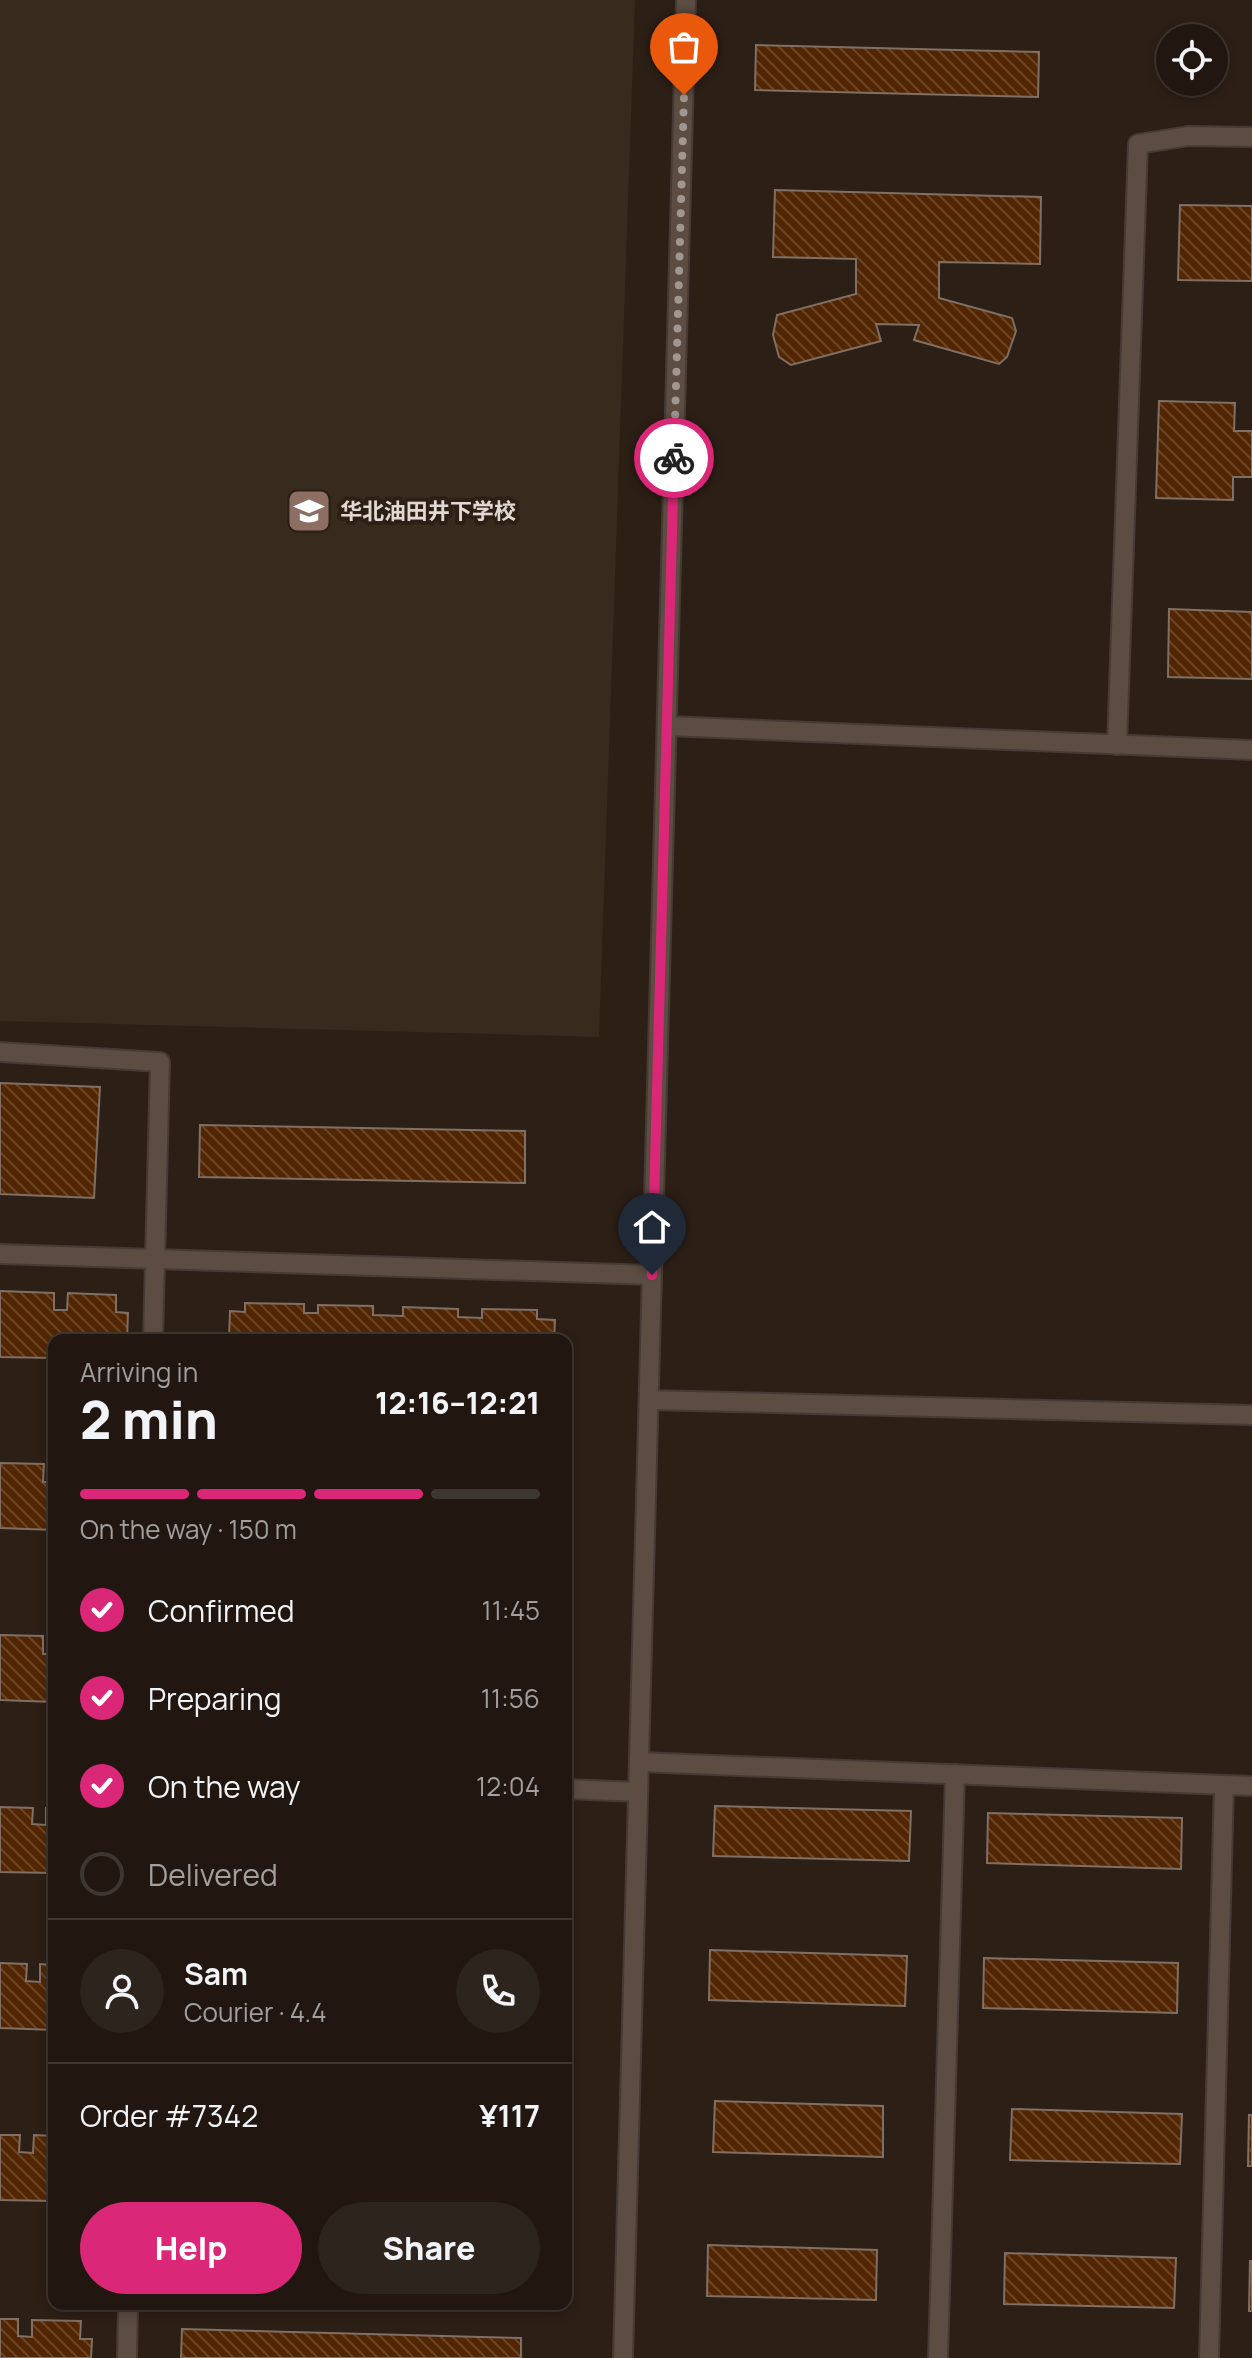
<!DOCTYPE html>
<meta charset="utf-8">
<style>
:root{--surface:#211710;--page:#2d241e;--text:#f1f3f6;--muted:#a29f9f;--line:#3e3630;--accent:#db2777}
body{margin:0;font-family:Manrope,"Noto Sans SC",sans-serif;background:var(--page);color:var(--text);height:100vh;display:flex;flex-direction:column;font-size:30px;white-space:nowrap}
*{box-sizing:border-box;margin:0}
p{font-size:26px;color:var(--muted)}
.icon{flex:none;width:44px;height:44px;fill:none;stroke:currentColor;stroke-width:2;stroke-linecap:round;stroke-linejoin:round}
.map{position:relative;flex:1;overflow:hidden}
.panel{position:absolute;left:48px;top:1334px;width:524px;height:976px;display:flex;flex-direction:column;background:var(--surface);border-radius:16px;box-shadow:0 4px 12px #0003,0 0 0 2px var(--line)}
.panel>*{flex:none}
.fabs{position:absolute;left:1156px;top:24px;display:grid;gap:16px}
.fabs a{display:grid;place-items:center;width:72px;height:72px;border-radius:50%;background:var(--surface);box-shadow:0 4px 12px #0003,0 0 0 2px var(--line);font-size:40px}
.pin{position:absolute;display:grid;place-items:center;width:68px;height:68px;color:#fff;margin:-82px -34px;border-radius:50% 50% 50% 0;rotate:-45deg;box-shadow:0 0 8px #0007}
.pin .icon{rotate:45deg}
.courier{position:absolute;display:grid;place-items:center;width:80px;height:80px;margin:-40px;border:6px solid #db2777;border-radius:50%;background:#fff;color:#222;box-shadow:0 2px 10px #0007}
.headline em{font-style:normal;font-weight:800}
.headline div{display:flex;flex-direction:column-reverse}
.headline{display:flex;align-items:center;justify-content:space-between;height:136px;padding:0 32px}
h1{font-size:52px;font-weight:800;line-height:60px}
.bar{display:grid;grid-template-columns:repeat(4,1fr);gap:12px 8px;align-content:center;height:96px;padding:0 32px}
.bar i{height:10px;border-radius:6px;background:var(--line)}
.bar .selected{background:var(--accent)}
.bar p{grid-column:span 4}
.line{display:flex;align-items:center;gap:20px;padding:0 32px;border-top:2px solid var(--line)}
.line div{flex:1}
.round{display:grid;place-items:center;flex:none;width:84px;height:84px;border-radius:42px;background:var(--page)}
ol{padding:0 32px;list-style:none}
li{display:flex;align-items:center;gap:24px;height:88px}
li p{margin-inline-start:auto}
li .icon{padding:8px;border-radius:50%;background:var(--accent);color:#fff;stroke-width:4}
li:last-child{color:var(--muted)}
li i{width:44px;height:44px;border:4px solid var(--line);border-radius:50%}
.button{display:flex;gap:16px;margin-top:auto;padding:16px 32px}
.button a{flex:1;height:92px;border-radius:48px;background:var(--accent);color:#fff;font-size:32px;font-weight:800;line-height:92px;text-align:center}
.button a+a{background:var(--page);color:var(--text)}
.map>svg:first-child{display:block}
.education{fill:#362b1d}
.building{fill:url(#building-back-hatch);stroke:#806f65;stroke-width:2}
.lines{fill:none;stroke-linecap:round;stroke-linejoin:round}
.service-casing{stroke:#453a35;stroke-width:22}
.service{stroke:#5c4c42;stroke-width:18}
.done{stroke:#a29790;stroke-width:8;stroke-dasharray:0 14.4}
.route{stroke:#db2777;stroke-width:10}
.labels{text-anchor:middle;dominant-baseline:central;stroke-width:8;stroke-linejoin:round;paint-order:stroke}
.poi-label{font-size:22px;font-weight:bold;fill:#e1d8d2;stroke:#2c1f16;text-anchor:start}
</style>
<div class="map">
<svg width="1252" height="2358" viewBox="0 0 1252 2358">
<defs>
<pattern id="building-back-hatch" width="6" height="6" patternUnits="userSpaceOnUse" patternTransform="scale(2)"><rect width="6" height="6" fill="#522602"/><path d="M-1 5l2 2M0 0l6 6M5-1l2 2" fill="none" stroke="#6b4526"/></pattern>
</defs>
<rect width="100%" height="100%" fill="#2c1f16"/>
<path class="education" d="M0,0H635L599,1037L0,1021Z"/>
<g class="building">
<path d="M756,45L1039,52L1038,97L755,90Z"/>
<path d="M775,190L1041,197L1040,264L939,262V298L1012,318L1016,331L1007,357L999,364L914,340L919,325L876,324L881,341L791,365L779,357L773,335L777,315L856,294V259L773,257Z"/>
<path d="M1180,205L1252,206V281L1178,280Z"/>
<path d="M1159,401L1235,403L1234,431H1252V477H1233V500L1156,498Z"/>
<path d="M1169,609L1252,612V679L1168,677Z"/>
<path d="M0,1083L100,1087L94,1198L0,1194Z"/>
<path d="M200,1125L525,1131V1183L199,1177Z"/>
<path d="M0,1291L54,1293V1310H67L68,1293L116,1295V1312L128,1313L127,1340H54V1358L0,1357Z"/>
<path d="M245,1303L304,1304V1313H318V1305L373,1306V1315L403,1316V1307L458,1309V1317L482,1318V1309L537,1310V1319L555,1320L554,1340H229L230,1311L245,1312Z"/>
<path d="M0,1463L44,1464L43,1482H54V1530L0,1528Z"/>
<path d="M0,1635L43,1636V1654H54V1702L0,1700Z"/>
<path d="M715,1806L911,1811L909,1861L713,1856Z"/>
<path d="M0,1807L33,1808L32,1824L46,1825V1808H54V1873L0,1872Z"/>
<path d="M988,1813L1182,1818L1181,1869L987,1863Z"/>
<path d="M710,1950L907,1956L905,2006L709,2000Z"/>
<path d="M984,1958L1178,1963L1177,2013L983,2008Z"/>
<path d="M0,1963L27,1964L26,1981L40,1982V1964L54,1965V2030L0,2028Z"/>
<path d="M715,2101L883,2106V2157L713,2152Z"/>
<path d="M1012,2109L1182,2114L1180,2164L1010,2160Z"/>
<path d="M1249,2115H1252V2166H1248Z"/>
<path d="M0,2135H20L19,2152L33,2153L34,2135L54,2136V2201L0,2200Z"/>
<path d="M708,2245L877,2250L876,2300L707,2296Z"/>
<path d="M1005,2253L1176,2258L1174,2308L1004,2304Z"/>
<path d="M1250,2261H1252V2311H1249Z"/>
<path d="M0,2319H18V2336L32,2337V2320L81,2321L80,2339H92L91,2358H0Z"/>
<path d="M182,2329L521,2338V2358H181Z"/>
</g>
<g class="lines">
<g class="service-casing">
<g id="service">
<path d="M667,726L1252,750"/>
<path d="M1117,745L1138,144L1189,136L1252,137"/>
<path d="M0,1052L160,1062L153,1340"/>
<path d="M0,1254L652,1275"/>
<path d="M649,1400L1252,1415"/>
<path d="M639,1762L1252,1786"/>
<path d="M566,1789L638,1792"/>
<path d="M127,2358L128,2304"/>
<path d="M623,2358L686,0"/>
<path d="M938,2358L955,1774"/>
<path d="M1209,2358L1224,1785"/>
</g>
</g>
<use href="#service" class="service"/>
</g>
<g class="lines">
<path class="done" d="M674,458L684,95"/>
<path class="route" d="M652,1275L674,458"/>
</g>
<defs>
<g id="school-square" transform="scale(2.3)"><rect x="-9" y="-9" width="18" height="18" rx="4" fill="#8d6e63" stroke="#2c1f16"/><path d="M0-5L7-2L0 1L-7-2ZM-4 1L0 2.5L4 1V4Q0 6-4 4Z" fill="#fff"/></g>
</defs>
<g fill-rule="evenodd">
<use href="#school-square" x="309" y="511"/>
</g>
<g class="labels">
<g class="poi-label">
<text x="340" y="511">华北油田井下学校</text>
</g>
</g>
</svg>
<div class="fabs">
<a><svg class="icon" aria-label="locate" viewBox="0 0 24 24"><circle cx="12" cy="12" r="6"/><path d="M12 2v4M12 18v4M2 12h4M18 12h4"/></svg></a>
</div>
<div class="pin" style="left:684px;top:95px;background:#ea580c"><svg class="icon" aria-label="bag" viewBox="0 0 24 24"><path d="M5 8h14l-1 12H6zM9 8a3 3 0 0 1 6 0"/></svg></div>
<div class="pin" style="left:652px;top:1275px;background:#1f2937"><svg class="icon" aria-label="home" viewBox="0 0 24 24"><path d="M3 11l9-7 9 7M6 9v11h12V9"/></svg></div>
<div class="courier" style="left:674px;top:458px"><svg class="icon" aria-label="bike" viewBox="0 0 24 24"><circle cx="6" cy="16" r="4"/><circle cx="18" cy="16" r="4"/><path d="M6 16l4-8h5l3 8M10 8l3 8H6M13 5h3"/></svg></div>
<section class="panel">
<div class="headline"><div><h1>2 min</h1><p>Arriving in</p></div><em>12:16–12:21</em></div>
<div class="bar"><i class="selected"></i><i class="selected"></i><i class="selected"></i><i></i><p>On the way · 150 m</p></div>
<ol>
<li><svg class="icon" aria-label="check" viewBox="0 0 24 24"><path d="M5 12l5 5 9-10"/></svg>Confirmed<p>11:45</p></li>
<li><svg class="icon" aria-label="check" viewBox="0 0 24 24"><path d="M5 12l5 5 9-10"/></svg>Preparing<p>11:56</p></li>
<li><svg class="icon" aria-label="check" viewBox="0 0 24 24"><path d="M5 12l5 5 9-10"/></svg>On the way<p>12:04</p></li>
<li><i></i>Delivered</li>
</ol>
<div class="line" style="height:144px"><a class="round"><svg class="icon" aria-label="person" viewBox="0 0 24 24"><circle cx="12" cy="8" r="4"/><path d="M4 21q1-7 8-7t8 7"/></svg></a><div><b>Sam</b><p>Courier · 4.4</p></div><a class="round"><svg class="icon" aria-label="phone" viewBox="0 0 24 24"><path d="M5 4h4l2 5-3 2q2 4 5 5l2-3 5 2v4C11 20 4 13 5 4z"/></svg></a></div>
<div class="line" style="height:104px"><div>Order #7342</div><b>¥117</b></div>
<div class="button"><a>Help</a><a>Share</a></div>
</section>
</div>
